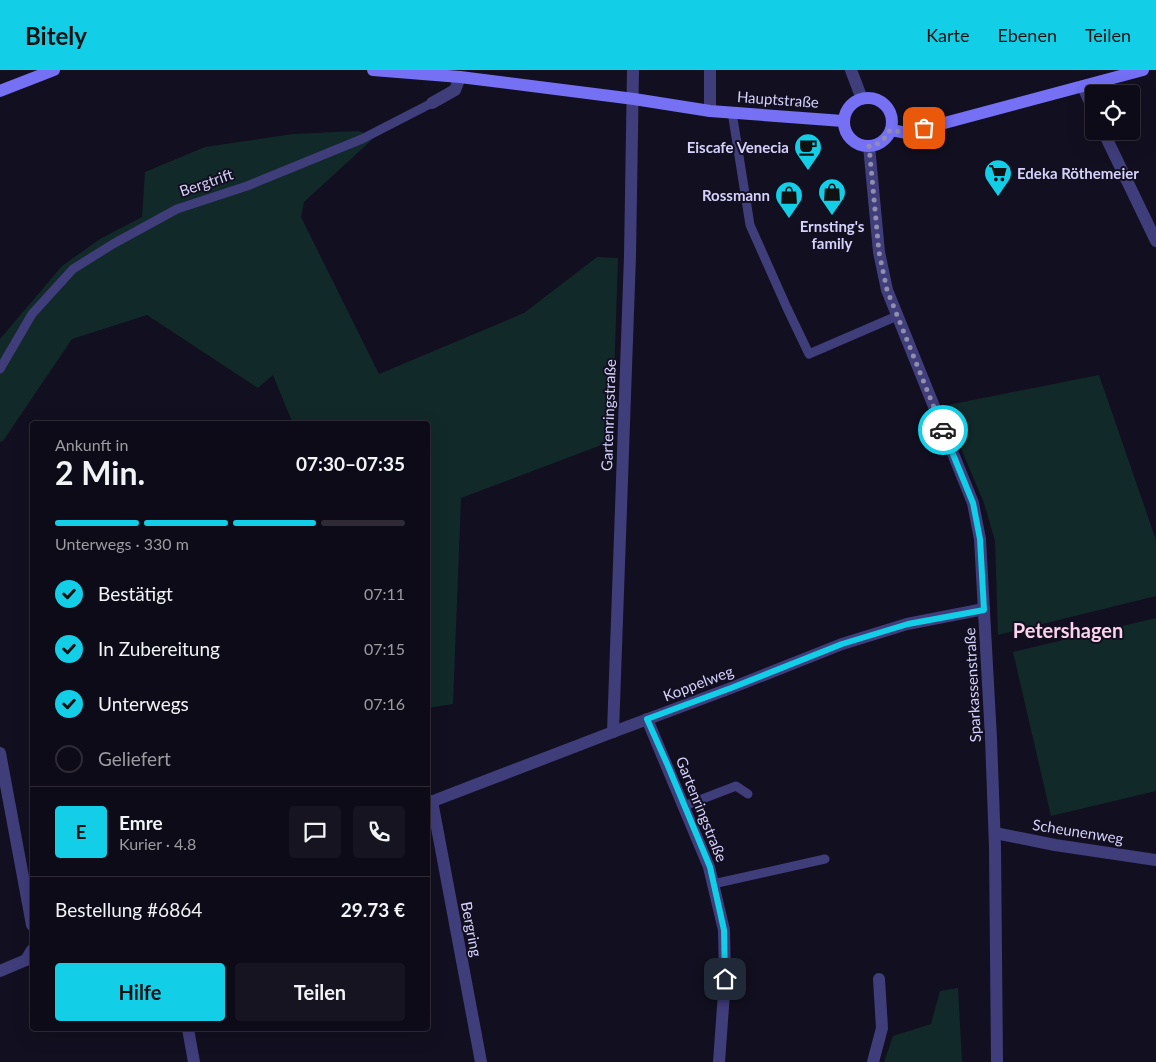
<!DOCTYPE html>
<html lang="de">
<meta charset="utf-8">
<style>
:root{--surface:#0e0b18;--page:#171421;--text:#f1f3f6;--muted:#9b9ba2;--line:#2e2b37;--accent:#12cee6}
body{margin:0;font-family:Lato,sans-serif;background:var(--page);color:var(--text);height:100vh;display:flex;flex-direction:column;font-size:19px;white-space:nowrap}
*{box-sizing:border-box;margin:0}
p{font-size:16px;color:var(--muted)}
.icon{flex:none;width:28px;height:28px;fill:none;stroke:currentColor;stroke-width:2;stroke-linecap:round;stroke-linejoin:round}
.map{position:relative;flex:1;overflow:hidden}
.details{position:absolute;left:30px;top:351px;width:400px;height:610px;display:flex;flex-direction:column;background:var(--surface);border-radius:5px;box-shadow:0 5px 20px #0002,0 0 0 1px var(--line)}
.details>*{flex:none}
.controls{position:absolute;left:1085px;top:15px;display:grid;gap:10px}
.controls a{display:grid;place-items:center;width:55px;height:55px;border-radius:5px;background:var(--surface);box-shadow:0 5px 20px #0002,0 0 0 1px var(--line);font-size:25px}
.pin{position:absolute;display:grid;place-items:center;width:42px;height:42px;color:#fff;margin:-21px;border-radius:10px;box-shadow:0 2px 8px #0006}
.courier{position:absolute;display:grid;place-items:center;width:50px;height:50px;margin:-25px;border:4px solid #12cee6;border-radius:50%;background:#fff;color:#222;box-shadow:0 1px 6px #0007}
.head em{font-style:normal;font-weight:700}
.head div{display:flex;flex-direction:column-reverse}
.head{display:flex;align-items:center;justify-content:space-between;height:85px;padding:0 25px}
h1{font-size:32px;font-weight:700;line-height:38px}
.bar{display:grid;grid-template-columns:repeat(4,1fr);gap:8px 5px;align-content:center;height:60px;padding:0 25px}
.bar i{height:6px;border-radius:4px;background:var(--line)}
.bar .current{background:var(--accent)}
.bar p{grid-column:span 4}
.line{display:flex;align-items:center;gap:12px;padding:0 25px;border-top:1px solid var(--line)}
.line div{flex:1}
.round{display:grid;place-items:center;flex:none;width:52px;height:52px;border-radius:5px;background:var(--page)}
ol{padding:0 25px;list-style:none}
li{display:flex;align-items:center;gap:15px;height:55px}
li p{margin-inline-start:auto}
li .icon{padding:5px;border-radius:50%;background:var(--accent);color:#111;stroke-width:4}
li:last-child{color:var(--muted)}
li i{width:28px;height:28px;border:2px solid var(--line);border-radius:50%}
.cta{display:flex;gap:10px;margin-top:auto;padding:10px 25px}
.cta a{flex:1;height:58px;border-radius:5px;background:var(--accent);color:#111;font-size:20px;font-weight:700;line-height:58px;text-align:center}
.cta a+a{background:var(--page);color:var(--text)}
header{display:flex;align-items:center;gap:30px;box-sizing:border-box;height:70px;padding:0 25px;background:var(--accent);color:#111}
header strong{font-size:24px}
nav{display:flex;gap:28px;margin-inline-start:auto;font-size:18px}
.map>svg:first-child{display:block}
.green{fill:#122929}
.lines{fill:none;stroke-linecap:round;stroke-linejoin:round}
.lane{stroke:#403d7b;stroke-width:9}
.street{stroke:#403d7b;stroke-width:12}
.secondary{stroke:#7570f4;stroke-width:12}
.done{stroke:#918dae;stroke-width:5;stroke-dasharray:0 9}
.route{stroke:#12cee6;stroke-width:6}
.labels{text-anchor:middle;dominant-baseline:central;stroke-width:4;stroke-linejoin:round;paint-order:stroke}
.street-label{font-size:15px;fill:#d6d1fb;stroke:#120f20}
.poi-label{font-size:15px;font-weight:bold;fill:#d6d1fb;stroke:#120f20;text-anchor:end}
.district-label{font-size:20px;font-weight:bold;fill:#fcd3ec;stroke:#120f20}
</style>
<header>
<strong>Bitely</strong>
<nav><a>Karte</a><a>Ebenen</a><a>Teilen</a></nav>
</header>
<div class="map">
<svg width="1156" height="992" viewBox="0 0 1156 992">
<rect width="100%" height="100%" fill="#120f20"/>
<g class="green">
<path d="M358,61L376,66L304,132L301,147L379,304L524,243L597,187L618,188L612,371L461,428L453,634L428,638V354H293L273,305L258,318L147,245L72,269L3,371L0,372V269L62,196L100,169L142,147L145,102L205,77L293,64Z"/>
<path d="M1099,305L1156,470V526L998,565L995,471L984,433L943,336Z"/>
<path d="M1156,548V721L1051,746L1013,582Z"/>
<path d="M958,918L962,992H884L893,966L931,954L940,921Z"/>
</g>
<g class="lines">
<g class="lane">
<path d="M732,42L750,155L787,238L809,284L897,246"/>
<path d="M0,299L32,244L73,199L113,174L177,139L247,116L362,69L432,33"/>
<path d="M684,736L736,716L748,724"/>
<path d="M713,814L825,789"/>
</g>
<g class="street">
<path d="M851,0L862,29"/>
<path d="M1083,17L1094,41"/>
<path d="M432,33L455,20L460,7"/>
<path d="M710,41V0"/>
<path d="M1103,61L1156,171"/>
<path d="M869,76L879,182L887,220L973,433L980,469L991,668L995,777L997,992"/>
<path d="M647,649L709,797L724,860L725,909L719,992"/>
<path d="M613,662L630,186L633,0"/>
<path d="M0,683L32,855"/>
<path d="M432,731L481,992"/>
<path d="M428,733L613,662L731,618L842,574L907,554L984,539"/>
<path d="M995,763L1055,775L1156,790"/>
<path d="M0,901L26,890L32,880"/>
<path d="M188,959L194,992"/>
<path d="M873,992L882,958L879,909"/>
</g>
<g class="secondary">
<path d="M373,0L460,7L634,29L710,41L843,51"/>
<path d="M0,21L54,0"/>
<circle cx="868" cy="52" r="24"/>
<path d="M891,60L907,63L1143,0"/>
</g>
</g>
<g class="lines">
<path class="done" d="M924,58L907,63L890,60C885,69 880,75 869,76L879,182L887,220L943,360"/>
<path class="route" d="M725,909L724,860L710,797L668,696L647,649L731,618L842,574L908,554L984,540L980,469L973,433L943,360"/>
</g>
<defs>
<g id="cafe-pin" transform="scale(1.4375)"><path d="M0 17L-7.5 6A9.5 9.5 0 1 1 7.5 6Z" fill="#12cee6" stroke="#120f20"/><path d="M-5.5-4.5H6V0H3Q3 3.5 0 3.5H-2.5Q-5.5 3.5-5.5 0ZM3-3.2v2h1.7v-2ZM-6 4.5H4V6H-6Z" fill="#111"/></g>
<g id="supermarket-pin" transform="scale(1.4375)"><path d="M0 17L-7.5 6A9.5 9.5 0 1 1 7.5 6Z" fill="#12cee6" stroke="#120f20"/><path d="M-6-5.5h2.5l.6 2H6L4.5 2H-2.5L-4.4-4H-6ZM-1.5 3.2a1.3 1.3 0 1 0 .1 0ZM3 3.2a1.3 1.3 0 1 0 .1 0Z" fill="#111"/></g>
<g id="shop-pin" transform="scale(1.4375)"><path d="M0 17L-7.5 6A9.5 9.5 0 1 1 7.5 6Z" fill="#12cee6" stroke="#120f20"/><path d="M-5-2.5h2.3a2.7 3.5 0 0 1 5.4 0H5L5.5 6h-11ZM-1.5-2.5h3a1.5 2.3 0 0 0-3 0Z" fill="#111"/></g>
</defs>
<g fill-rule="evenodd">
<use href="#cafe-pin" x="808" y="77"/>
<use href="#supermarket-pin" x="998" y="103"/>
<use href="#shop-pin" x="832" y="122"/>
<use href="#shop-pin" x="789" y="125"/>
</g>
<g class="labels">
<g class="street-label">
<text transform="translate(778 29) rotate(4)">Hauptstraße</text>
<text transform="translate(206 112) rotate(-19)">Bergtrift</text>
<text transform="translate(608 345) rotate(-88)">Gartenringstraße</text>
<text transform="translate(698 613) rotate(-21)">Koppelweg</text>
<text transform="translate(972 615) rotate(-93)">Sparkassenstraße</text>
<text transform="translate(702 739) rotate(68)">Gartenringstraße</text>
<text transform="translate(1078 761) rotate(9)">Scheunenweg</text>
<text transform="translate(472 859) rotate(79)">Bergring</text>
</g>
<g class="poi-label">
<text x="789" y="77">Eiscafe Venecia</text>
<text x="1017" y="103" text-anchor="start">Edeka Röthemeier</text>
<text x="770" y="125">Rossmann</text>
<text x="832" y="156" text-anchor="middle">Ernsting's<tspan x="832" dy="17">family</tspan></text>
</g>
<g class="district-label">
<text x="1068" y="560">Petershagen</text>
</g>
</g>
</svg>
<div class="controls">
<a><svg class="icon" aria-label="locate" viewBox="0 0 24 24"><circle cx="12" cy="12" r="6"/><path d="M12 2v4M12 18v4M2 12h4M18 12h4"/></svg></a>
</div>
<div class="pin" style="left:924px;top:58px;background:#ea580c"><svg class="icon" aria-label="bag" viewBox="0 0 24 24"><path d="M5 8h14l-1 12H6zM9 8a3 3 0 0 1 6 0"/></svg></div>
<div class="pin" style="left:725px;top:909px;background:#1f2937"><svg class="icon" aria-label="home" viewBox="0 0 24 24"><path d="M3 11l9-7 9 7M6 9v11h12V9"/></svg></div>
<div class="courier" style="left:943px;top:360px"><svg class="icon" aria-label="car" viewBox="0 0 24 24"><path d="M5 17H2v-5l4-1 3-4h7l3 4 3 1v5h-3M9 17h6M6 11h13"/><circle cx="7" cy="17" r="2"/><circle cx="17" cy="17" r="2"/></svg></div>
<section class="details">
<div class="head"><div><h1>2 Min.</h1><p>Ankunft in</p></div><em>07:30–07:35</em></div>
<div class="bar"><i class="current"></i><i class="current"></i><i class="current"></i><i></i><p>Unterwegs · 330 m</p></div>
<ol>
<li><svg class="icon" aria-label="check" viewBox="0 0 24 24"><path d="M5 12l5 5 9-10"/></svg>Bestätigt<p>07:11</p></li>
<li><svg class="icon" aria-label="check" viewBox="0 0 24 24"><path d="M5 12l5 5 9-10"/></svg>In Zubereitung<p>07:15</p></li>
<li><svg class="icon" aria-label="check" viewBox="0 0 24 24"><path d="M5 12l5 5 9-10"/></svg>Unterwegs<p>07:16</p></li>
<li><i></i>Geliefert</li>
</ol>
<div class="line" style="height:90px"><b class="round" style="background:var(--accent);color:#111">E</b><div><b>Emre</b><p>Kurier · 4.8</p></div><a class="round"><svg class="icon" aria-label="chat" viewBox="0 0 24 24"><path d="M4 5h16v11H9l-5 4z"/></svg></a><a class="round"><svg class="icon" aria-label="phone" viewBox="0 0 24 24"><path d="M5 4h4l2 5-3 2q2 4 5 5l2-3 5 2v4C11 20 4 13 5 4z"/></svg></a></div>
<div class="line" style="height:65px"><div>Bestellung #6864</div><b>29.73 €</b></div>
<div class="cta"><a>Hilfe</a><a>Teilen</a></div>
</section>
</div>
